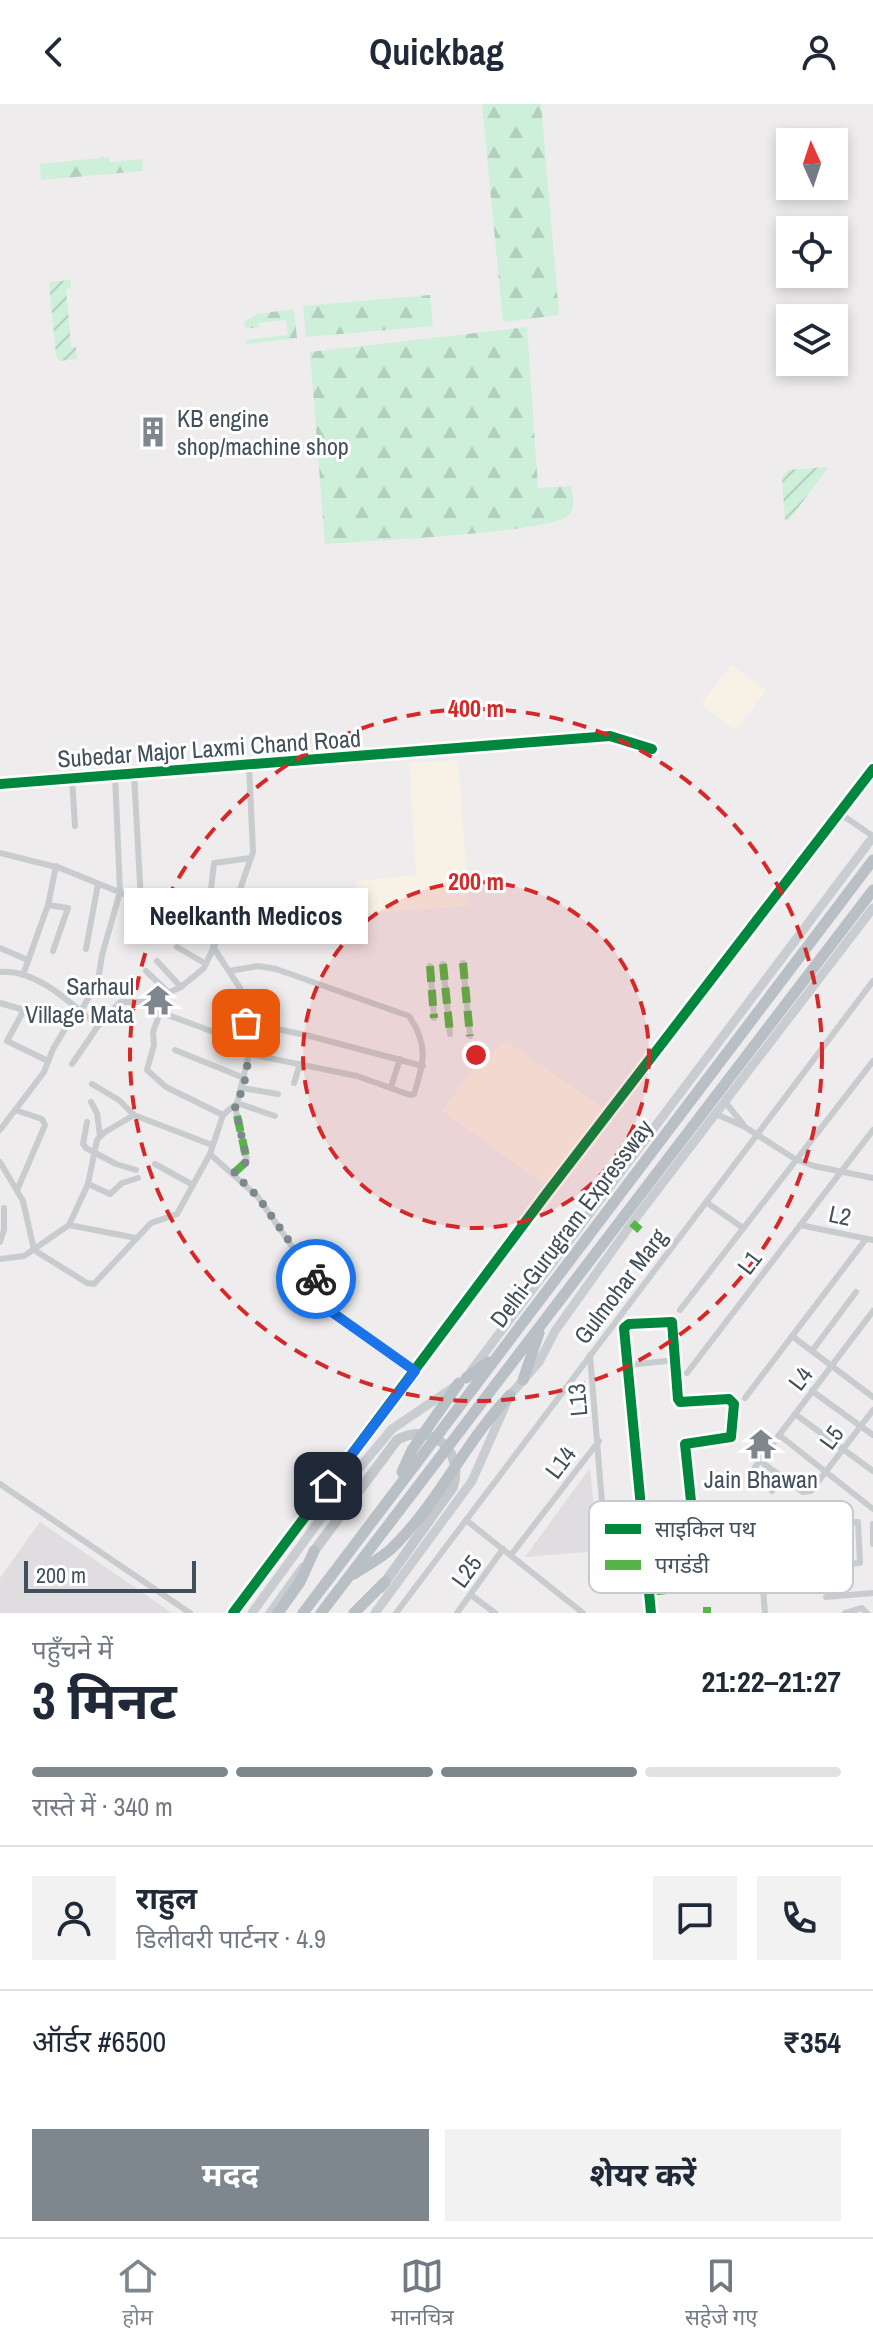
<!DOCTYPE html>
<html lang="hi">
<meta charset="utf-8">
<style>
:root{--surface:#fff;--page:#f2f2f3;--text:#1f2937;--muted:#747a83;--line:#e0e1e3;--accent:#7e878e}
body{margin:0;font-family:"Archivo Narrow","Noto Sans Devanagari",sans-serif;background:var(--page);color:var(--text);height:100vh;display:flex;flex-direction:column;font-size:30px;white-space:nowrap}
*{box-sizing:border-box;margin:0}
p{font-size:26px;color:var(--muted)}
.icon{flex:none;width:44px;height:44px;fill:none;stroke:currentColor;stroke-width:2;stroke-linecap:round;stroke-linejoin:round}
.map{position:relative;height:1509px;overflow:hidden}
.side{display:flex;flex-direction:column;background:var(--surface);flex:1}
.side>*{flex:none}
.needle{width:52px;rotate:357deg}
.buttons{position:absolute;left:776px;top:24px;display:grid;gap:16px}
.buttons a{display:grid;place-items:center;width:72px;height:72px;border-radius:0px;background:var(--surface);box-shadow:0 4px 12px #0003;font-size:40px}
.scale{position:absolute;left:24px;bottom:20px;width:172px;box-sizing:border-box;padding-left:8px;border:4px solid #42505b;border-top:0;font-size:22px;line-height:28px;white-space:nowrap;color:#42505b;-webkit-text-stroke:6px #fff;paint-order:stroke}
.pin{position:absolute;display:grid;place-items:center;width:68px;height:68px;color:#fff;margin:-34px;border-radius:16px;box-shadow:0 4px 12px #0006}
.courier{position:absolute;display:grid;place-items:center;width:80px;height:80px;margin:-40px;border:6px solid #1a73e8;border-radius:50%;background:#fff;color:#222;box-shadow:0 2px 10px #0007}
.bubble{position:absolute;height:56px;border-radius:0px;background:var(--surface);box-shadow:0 4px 12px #0003;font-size:26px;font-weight:700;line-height:56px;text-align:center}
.overview em{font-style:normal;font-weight:700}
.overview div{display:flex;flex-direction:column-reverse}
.overview{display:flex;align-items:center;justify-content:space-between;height:136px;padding:0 32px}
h1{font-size:52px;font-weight:700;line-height:60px}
.bar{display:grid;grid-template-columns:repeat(4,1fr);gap:12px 8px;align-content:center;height:96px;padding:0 32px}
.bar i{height:10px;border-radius:6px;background:var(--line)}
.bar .current{background:var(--accent)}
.bar p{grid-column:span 4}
.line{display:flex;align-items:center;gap:20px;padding:0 32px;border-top:2px solid var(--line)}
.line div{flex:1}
.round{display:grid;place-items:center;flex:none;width:84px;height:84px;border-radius:0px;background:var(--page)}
.action{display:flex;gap:16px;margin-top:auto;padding:16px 32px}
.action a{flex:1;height:92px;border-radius:0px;background:var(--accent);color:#fff;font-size:32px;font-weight:700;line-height:92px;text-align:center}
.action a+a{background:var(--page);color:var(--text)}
header{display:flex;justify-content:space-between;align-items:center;height:104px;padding:0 32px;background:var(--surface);font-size:36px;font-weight:700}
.tabs{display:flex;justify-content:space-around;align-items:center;height:112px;border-top:2px solid var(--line);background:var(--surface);font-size:22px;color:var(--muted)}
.tabs a{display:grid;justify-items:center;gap:4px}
.tabs .current{color:var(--accent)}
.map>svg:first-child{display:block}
.commercial{fill:#f7f1e6}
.education{fill:#dfdddf}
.forest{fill:url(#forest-firs)}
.garden{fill:url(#garden-furrows)}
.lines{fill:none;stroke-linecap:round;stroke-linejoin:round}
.minor{stroke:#c8cccf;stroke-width:6}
.secondary{stroke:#c9cdd1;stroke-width:9}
.primary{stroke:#c4c8cd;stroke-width:10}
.motorway{stroke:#b8bfc5;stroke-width:11}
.quiet{stroke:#57b448;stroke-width:8;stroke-dasharray:16 8;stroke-linecap:butt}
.cycleway-casing{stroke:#fff;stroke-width:15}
.cycleway{stroke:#00873e;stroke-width:10}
.done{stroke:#7e878e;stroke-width:8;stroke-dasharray:0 14.4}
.route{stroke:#1a73e8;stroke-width:10}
.ring{fill:none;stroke:#d62828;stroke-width:4;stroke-dasharray:14 10}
.labels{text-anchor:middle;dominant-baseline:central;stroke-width:6;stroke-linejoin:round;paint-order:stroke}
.poi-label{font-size:24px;fill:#42505b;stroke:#fff;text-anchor:start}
.street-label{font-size:24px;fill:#42505b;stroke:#fff}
.key{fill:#fff;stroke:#c6cace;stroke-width:2}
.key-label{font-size:22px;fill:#42505b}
.centre{fill:#d62828;stroke:#fff;stroke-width:4}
.ring-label{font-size:24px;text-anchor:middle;font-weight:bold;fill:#d62828;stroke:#fff;stroke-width:6;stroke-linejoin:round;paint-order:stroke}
</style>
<header><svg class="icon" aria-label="back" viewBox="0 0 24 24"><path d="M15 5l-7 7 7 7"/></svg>Quickbag<svg class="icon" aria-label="person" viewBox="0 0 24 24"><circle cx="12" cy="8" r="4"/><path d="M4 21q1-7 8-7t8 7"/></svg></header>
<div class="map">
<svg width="873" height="1509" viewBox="0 0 873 1509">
<defs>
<pattern id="forest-firs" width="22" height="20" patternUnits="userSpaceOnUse" patternTransform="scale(2)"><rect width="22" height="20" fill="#cef0da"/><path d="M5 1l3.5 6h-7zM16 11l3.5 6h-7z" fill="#b2d0bd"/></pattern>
<pattern id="garden-furrows" width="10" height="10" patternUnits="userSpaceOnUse" patternTransform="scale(2)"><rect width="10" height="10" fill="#cef0da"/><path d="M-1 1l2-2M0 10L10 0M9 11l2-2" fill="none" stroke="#b2d0bd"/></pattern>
</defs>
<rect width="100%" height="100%" fill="#eeeced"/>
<g class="commercial">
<path d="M731,561L766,586L736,627L701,600Z"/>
<path d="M458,656L469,802L358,810L356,777L416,771L409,659Z"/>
<path d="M506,937L606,1006L548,1083L442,1007L470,968L484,961L495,946Z"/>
</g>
<g class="education">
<path d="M590,1364L598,1447L525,1453Z"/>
<path d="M40,1418L172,1509H0V1474Z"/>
</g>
<g class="forest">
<path d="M482,0H541L559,211L503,218Z"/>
<path d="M109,53L110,58L142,55L143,67L41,76L40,60Z"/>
<path d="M430,191L433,222L306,233L303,202Z"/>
<path d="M294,205L297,234L247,240L246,236L288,231L286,216L259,219V223L245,225L244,218L258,210Z"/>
<path d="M527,223L538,384L571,382C572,391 576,403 569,411C553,429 360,437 325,440L310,248Z"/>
</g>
<g class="garden">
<path d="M71,176V184L66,185L71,243H76L77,255L60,257L56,251L49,178Z"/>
<path d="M826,363L828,364L788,417L785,416L782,373L788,366Z"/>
</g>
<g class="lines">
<g class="minor">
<path d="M134,670L141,797"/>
<path d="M72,674L75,722"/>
<path d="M0,680L610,632L652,645"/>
<path d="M839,709L873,732"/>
<path d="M0,749L60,764L220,829"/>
<path d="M48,801L68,804L53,847"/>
<path d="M202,821L211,785L214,759L251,754"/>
<path d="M177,843L206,860"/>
<path d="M0,844L28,856"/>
<path d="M86,845L98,780"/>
<path d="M157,857L181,883"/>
<path d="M463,859L470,932"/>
<path d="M443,860L450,930"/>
<path d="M430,862L434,914"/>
<path d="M146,867L168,888"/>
<path d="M229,867L258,862L276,865L409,912C429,941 424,959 414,990L410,991L357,972L249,950"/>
<path d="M0,868C36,864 73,901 98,922"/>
<path d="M23,871L48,801L56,762"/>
<path d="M148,898L165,910L249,941"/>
<path d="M0,899L24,906L7,937L48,957"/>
<path d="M161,906L153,928L154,941L147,966L166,983L223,1011"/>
<path d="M81,907L98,877L102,851L120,788L115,671"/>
<path d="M246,919L306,931L423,962"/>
<path d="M175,946L244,974"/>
<path d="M72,960L98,922L120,898H148L181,883L204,864L238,791L253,748L249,661"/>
<path d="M294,979L300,960"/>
<path d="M92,980L119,996L134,1011L212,1041"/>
<path d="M391,983L400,955"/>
<path d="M242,984L278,990"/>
<path d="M91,998L97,1009L100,1032"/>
<path d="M725,998L743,1020"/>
<path d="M237,999L275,1012"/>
<path d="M15,1006L42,1015L45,1021L18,1084"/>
<path d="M716,1010L745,1023L795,1055L814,1062L873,1074"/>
<path d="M87,1018L83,1040L86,1044L116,1060L136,1066"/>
<path d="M0,1026L44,968L53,945L77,905"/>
<path d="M210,1050L258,1093L310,1169L323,1183L319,1199L415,1267"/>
<path d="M0,1058L23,1097L34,1146"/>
<path d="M155,1060L193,1081"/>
<path d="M234,1069L247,1057L235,1002"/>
<path d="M88,1080L110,1090L122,1079L138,1074"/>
<path d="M706,1098L743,1124"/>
<path d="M69,1121L136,1134"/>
<path d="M800,1121L873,1136"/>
<path d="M0,1138L4,1126V1104"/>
<path d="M34,1146L87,1179L94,1180L151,1119L177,1110L210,1050L223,1011L237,999L249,950L245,906L240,884L213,843"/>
<path d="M0,1155L24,1152L69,1121L88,1080L97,1036L105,1028L134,1011"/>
<path d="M310,1169L315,1165L310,1144"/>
<path d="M680,1206L873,957"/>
<path d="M792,1232L873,1293"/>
<path d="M812,1247L856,1188"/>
<path d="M590,1251L606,1448"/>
<path d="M629,1261L675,1256"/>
<path d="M687,1269L873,1026"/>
<path d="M812,1287L873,1331"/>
<path d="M745,1294L866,1135"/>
<path d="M795,1310L873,1367"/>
<path d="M779,1331L873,1405"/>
<path d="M760,1357L803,1388L811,1387L873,1306"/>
<path d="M755,1363L873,1207"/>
<path d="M0,1380L190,1509"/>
<path d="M772,1387L782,1372"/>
<path d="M466,1416L583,1509"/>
<path d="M873,1420V1440"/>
<path d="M758,1424L765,1509"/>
<path d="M644,1429L858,1418L860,1459L761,1467"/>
<path d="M511,1451L599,1337"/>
<path d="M471,1491L495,1509"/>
<path d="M826,1493L873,1489"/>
<path d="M233,1509L547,1089L873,665"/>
<path d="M396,1509L873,877"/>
<path d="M457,1509L503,1445"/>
<path d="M651,1509L624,1224L629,1220L672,1218L678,1295L680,1298L729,1295L734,1300L731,1333L685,1340L694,1426"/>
<path d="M845,1509L862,1504L867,1509"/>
</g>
<g class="secondary">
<path d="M471,1267L873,733"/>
<path d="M252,1509L346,1380L392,1325L454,1283"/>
<path d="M270,1509L303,1463"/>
<path d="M375,1509L472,1377L510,1291L539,1258L555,1227L632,1119L873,804"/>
</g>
<path class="primary" d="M314,1447L397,1336C430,1317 465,1346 453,1383L381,1484"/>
<g class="motorway">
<path d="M466,1274L488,1258"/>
<path d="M523,1276L539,1229"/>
<path d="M402,1368L412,1346L459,1279"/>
<path d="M354,1470C366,1462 380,1455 391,1445C438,1400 465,1338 510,1291"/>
<path d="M278,1509L300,1478L314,1447"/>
<path d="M303,1509L873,756"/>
<path d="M321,1509L873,786"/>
<path d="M354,1509L385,1478"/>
</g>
<g class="quiet">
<path d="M463,859L470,932"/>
<path d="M443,860L450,930"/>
<path d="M430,862L434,914"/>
<path d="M234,1069L247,1057L235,1002"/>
<path d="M587,1097L594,1102"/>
<path d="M632,1119L640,1126"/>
<path d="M702,1426L705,1463"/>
<path d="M726,1482L762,1479"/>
<path d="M649,1488L686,1484"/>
<path d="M707,1503V1509"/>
</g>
<g class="cycleway-casing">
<g id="cycleway">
<path d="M0,680L610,632L652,645"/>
<path d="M233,1509L547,1089L873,665"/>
<path d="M651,1509L624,1224L629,1220L672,1218L678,1295L680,1298L729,1295L734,1300L731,1333L685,1340L694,1426"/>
</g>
</g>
<use href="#cycleway" class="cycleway"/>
</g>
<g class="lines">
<path class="done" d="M246,919C250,946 249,977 235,1002L247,1057L234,1069L258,1093L316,1175"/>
<path class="route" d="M316,1175L324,1186L319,1199L415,1267L328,1382"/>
</g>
<circle cx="476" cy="951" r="173" fill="#d62828" fill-opacity=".12"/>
<g class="ring">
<circle cx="476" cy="951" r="173"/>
<circle cx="476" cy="951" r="346"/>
</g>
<defs>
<g id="building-bare" transform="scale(2.4)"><path d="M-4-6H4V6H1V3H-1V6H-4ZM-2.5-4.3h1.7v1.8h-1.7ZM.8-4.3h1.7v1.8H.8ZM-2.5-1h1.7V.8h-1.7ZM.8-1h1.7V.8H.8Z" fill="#7e878e" stroke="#fff" stroke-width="2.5" paint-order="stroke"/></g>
<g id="temple-bare" transform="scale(2.4)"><path d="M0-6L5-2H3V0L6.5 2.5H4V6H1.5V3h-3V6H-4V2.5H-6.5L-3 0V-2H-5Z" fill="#7e878e" stroke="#fff" stroke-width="2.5" paint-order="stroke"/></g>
</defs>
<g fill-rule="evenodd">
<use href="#building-bare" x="153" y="328"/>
<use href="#temple-bare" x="158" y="896"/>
<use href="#temple-bare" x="761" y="1340"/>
</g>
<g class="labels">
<g class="poi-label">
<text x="177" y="314">KB engine<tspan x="177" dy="28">shop/machine shop</tspan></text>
<text x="134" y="882" text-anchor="end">Sarhaul<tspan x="134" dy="28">Village Mata</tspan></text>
<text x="761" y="1375" text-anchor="middle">Jain Bhawan</text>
</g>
<g class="street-label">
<text transform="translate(209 644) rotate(-4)">Subedar Major Laxmi Chand Road</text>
<text transform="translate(840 1111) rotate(12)">L2</text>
<text transform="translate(571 1119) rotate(-53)">Delhi-Gurugram Expressway</text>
<text transform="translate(749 1158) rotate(-53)">L1</text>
<text transform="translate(620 1182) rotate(-53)">Gulmohar Marg</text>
<text transform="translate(800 1274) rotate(-53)">L4</text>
<text transform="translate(577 1296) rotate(-95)">L13</text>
<text transform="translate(831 1333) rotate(-54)">L5</text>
<text transform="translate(560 1358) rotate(-53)">L14</text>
<text transform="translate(466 1467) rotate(-54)">L25</text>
</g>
</g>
<rect x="589" y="1397" width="264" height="92" rx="12" class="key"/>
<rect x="605" y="1420" width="36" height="10" fill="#00873e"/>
<rect x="605" y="1456" width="36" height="10" fill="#57b448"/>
<g class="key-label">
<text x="655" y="1433">साइकिल पथ</text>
<text x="655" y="1469">पगडंडी</text>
</g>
<circle cx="476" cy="951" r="12" class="centre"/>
<g class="ring-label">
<text x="476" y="613">400 m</text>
<text x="476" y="786">200 m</text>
</g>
</svg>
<div class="buttons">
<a><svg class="needle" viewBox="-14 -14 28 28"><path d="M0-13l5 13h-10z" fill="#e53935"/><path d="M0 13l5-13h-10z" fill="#747a83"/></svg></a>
<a><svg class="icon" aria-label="locate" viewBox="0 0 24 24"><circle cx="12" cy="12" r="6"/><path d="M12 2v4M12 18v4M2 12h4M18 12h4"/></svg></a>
<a><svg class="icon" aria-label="layers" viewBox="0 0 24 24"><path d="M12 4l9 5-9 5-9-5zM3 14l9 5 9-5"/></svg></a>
</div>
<div class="scale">200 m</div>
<div class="pin" style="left:246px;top:919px;background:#ea580c"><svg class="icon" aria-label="bag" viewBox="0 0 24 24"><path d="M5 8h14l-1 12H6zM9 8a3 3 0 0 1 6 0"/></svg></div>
<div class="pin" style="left:328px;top:1382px;background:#1f2937"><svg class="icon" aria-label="home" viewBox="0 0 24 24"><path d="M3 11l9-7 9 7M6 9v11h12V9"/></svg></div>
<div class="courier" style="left:316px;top:1175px"><svg class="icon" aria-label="bike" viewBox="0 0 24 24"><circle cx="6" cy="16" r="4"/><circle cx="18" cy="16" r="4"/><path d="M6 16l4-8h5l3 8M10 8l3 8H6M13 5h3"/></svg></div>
<div class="bubble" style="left:124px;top:784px;width:244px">Neelkanth Medicos</div>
</div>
<section class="side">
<div class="overview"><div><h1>3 मिनट</h1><p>पहुँचने में</p></div><em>21:22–21:27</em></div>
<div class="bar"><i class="current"></i><i class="current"></i><i class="current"></i><i></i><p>रास्ते में · 340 m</p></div>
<div class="line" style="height:144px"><a class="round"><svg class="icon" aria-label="person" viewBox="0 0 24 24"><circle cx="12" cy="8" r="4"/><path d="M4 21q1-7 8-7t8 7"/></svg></a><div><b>राहुल</b><p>डिलीवरी पार्टनर · 4.9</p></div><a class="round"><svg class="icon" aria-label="chat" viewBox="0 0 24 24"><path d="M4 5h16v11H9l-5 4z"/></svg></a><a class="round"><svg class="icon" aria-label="phone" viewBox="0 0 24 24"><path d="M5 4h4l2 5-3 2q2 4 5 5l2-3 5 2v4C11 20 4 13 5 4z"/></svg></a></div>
<div class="line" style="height:104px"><div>ऑर्डर #6500</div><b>₹354</b></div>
<div class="action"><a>मदद</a><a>शेयर करें</a></div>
</section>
<nav class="tabs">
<a class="current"><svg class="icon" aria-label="home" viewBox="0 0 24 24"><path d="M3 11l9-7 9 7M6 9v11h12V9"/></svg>होम</a>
<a><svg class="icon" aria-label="map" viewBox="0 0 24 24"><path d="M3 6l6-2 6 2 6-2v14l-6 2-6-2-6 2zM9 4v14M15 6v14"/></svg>मानचित्र</a>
<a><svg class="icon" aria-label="saved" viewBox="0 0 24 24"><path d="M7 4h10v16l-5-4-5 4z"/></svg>सहेजे गए</a>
</nav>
